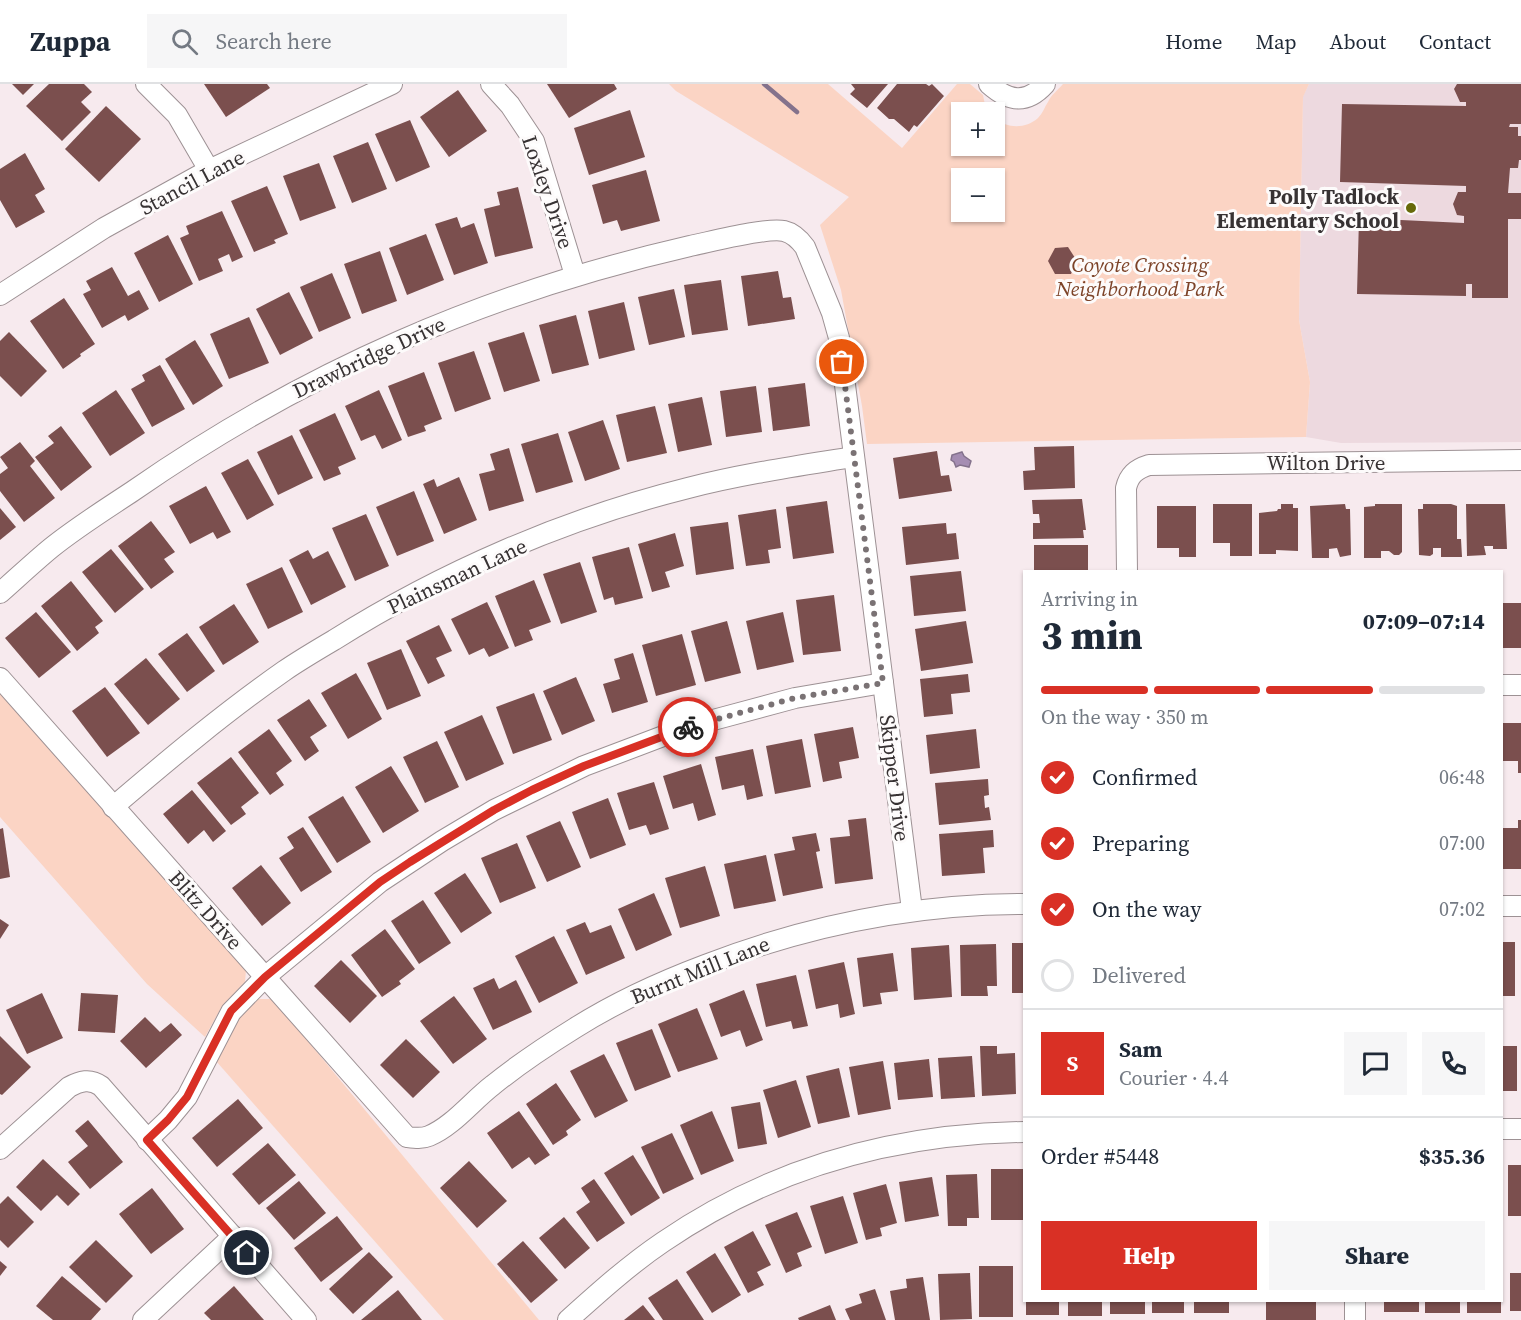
<!DOCTYPE html>
<meta charset="utf-8">
<style>
:root{--surface:#fff;--page:#f6f6f7;--text:#1f2937;--muted:#747a83;--line:#e0e1e3;--accent:#d93025}
body{margin:0;font-family:"Source Serif 4",serif;background:var(--page);color:var(--text);height:100vh;display:flex;flex-direction:column;font-size:22px;white-space:nowrap}
*{box-sizing:border-box;margin:0}
p{font-size:20px;color:var(--muted)}
.icon{flex:none;width:33px;height:33px;fill:none;stroke:currentColor;stroke-width:2;stroke-linecap:round;stroke-linejoin:round}
.map{position:relative;flex:1;overflow:hidden}
.drawer{position:absolute;left:1023px;top:486px;width:480px;height:732px;display:flex;flex-direction:column;background:var(--surface);border-radius:0px;box-shadow:0 2px 4px #0004}
.drawer>*{flex:none}
.buttons{position:absolute;left:951px;top:18px;display:grid;gap:12px}
.buttons a{display:grid;place-items:center;width:54px;height:54px;border-radius:0px;background:var(--surface);box-shadow:0 2px 4px #0004;font-size:30px}
.pin{position:absolute;display:grid;place-items:center;width:51px;height:51px;color:#fff;margin:-26px;border:3px solid #fff;border-radius:50%;box-shadow:0 2px 6px #0007}
.courier{position:absolute;display:grid;place-items:center;width:60px;height:60px;margin:-30px;border:4px solid #d93025;border-radius:50%;background:#fff;color:#222;box-shadow:0 2px 8px #0007}
.headline em{font-style:normal;font-weight:800}
.headline div{display:flex;flex-direction:column-reverse}
.headline{display:flex;align-items:center;justify-content:space-between;height:102px;padding:0 18px}
h1{font-size:39px;font-weight:800;line-height:45px}
.bar{display:grid;grid-template-columns:repeat(4,1fr);gap:9px 6px;align-content:center;height:72px;padding:0 18px}
.bar i{height:8px;border-radius:4px;background:var(--line)}
.bar .on{background:var(--accent)}
.bar p{grid-column:span 4}
.line{display:flex;align-items:center;gap:15px;padding:0 18px;border-top:2px solid var(--line)}
.line div{flex:1}
.round{display:grid;place-items:center;flex:none;width:63px;height:63px;border-radius:0px;background:var(--page)}
ol{padding:0 18px;list-style:none}
li{display:flex;align-items:center;gap:18px;height:66px}
li p{margin-inline-start:auto}
li .icon{padding:6px;border-radius:50%;background:var(--accent);color:#fff;stroke-width:4}
li:last-child{color:var(--muted)}
li i{width:33px;height:33px;border:3px solid var(--line);border-radius:50%}
.button{display:flex;gap:12px;margin-top:auto;padding:12px 18px}
.button a{flex:1;height:69px;border-radius:0px;background:var(--accent);color:#fff;font-size:24px;font-weight:800;line-height:69px;text-align:center}
.button a+a{background:var(--page);color:var(--text)}
header{display:flex;align-items:center;gap:36px;box-sizing:border-box;height:84px;padding:0 30px;background:var(--surface);border-bottom:2px solid var(--line)}
header strong{font-size:28px}
nav{display:flex;gap:33px;margin-inline-start:auto;font-size:21px}
.search{width:420px;height:54px;background:var(--page);display:flex;align-items:center;gap:15px;box-sizing:border-box;padding:0 21px;border-radius:0px;color:var(--muted);font-size:22px}
.map>svg:first-child{display:block}
.built{fill:#edd9df}
.green{fill:#fbd4c4;fill-rule:evenodd}
.water{fill:#a58db2;stroke:#84728c;stroke-width:1.5}
.lines{fill:none;stroke-linecap:round;stroke-linejoin:round}
.stream{stroke:#84728c;stroke-width:4.5}
.building{fill:#7b4f4e}
.street-casing{stroke:#9d9194;stroke-width:22}
.street{stroke:#fff;stroke-width:20}
.done{stroke:#7a7274;stroke-width:6;stroke-dasharray:0 10.8}
.route{stroke:#d93025;stroke-width:8}
.poi-dot{fill:#676a0a;stroke:#fdfbfb;stroke-width:2}
.labels{text-anchor:middle;dominant-baseline:central;stroke-width:6;stroke-linejoin:round;paint-order:stroke}
.street-label{font-size:21px;fill:#373233;stroke:#fdfbfb}
.poi-label{font-size:21px;font-weight:bold;fill:#373233;stroke:#fdfbfb;text-anchor:end}
.park-label{font-size:21px;font-style:italic;fill:#7d4328;stroke:#fdfbfb}
</style>
<header>
<strong>Zuppa</strong>
<div class="search"><svg class="icon" aria-label="search" viewBox="0 0 24 24"><circle cx="10" cy="10" r="6"/><path d="M15 15l6 6"/></svg>Search here</div>
<nav><a>Home</a><a>Map</a><a>About</a><a>Contact</a></nav>
</header>
<div class="map">
<svg width="1521" height="1236" viewBox="0 0 1521 1236">
<rect width="100%" height="100%" fill="#f7eaee"/>
<path class="built" d="M1309,0H1521V358L1341,359L1306,353L1310,298L1299,236L1303,12Z"/>
<g class="green">
<path d="M669,0H828L902,64L957,0H970L983,11L985,21L989,28H962V62H994L995,34C1007,45 1026,45 1038,34C1043,29 1044,24 1048,18C1051,11 1058,6 1063,0H1309L1303,13L1299,236L1310,298L1306,353L867,360L862,322L841,206L820,141L849,113L676,7ZM962,94H994V128H962Z"/>
<path d="M0,607L246,886L245,898L221,924L205,953L147,900L0,733Z"/>
<path d="M255,915H273L539,1236H444L216,977L230,946Z"/>
</g>
<path class="water" d="M962,368L964,372L971,377L969,383L960,381L956,383L954,378L951,376L952,371Z"/>
<g class="lines">
<path class="stream" d="M764,0L797,28"/>
</g>
<g class="building">
<path d="M12,0H34L23,11Z"/>
<path d="M49,0H84L92,8L81,18L91,28L62,57L26,22Z"/>
<path d="M204,0H267L270,4L226,33Z"/>
<path d="M547,0H614L617,5L569,34Z"/>
<path d="M851,0H888L867,24L850,10L855,5Z"/>
<path d="M897,0H926L929,2L932,0L944,12L917,43L914,41L909,48L894,35H889L877,24Z"/>
<path d="M1457,0H1521V40H1510L1509,43H1518V52H1521V76H1519L1518,84H1510L1508,109H1521V135H1508V214H1472V200H1466V212L1357,210L1359,134L1464,139V132L1457,131L1453,120L1458,108H1466V102L1340,98L1342,20L1466,22V18H1460L1454,5Z"/>
<path d="M458,6L487,47L449,73L420,33Z"/>
<path d="M106,22L141,55L99,98L65,65Z"/>
<path d="M630,26L645,73L589,91L574,44Z"/>
<path d="M410,36L430,83L396,98L375,50Z"/>
<path d="M368,58L387,105L352,119L333,72Z"/>
<path d="M25,69L45,105L35,111L45,128L16,144L0,116V85Z"/>
<path d="M319,79L336,124L300,137L283,92Z"/>
<path d="M646,86L660,137L621,147L617,136L603,140L592,101Z"/>
<path d="M267,102L288,150L274,156L276,159L254,168L231,117Z"/>
<path d="M518,103L533,164L495,173L484,125L500,121L497,108Z"/>
<path d="M222,127L243,173L232,178L229,170L218,175L223,187L199,197L180,154L189,150L186,142Z"/>
<path d="M457,133L461,144L474,139L488,179L454,191L435,140Z"/>
<path d="M426,150L444,196L407,211L389,164Z"/>
<path d="M168,151L193,200L159,218L134,169Z"/>
<path d="M1068,163L1077,177L1071,190H1055L1048,177L1055,164Z"/>
<path d="M380,167L397,217L362,230L344,180Z"/>
<path d="M112,183L128,212L139,206L149,225L128,237L125,231L102,244L83,210L91,206L86,197Z"/>
<path d="M778,187L783,214L791,213L795,235L748,242L741,192Z"/>
<path d="M332,189L351,234L319,248L300,203Z"/>
<path d="M721,196L728,246L692,251L684,201Z"/>
<path d="M674,205L685,253L649,261L638,213Z"/>
<path d="M289,208L313,254L280,271L256,225Z"/>
<path d="M64,214L95,260L80,270L81,272L63,285L30,237Z"/>
<path d="M624,218L635,266L599,275L588,227Z"/>
<path d="M576,231L589,281L552,290L539,241Z"/>
<path d="M249,233L269,279L229,295L210,250Z"/>
<path d="M9,248L47,287L21,313L0,292V257Z"/>
<path d="M524,248L540,297L504,308L488,259Z"/>
<path d="M195,256L223,302L193,321L165,275Z"/>
<path d="M474,267L491,315L455,328L438,279Z"/>
<path d="M160,281L185,325L152,343L131,305L145,297L142,291Z"/>
<path d="M424,288L442,335L424,342L426,347L408,353L388,302Z"/>
<path d="M805,299L810,342L773,347L768,304Z"/>
<path d="M756,302L762,348L726,353L720,307Z"/>
<path d="M116,306L145,349L110,372L82,329Z"/>
<path d="M379,306L402,356L382,365L375,351L361,357L345,322Z"/>
<path d="M702,313L712,361L678,368L668,320Z"/>
<path d="M655,322L667,369L627,378L616,331Z"/>
<path d="M335,329L356,375L338,383L341,390L324,397L299,346Z"/>
<path d="M603,336L620,385L585,397L568,348Z"/>
<path d="M61,342L92,383L61,407L35,373L54,359L48,352Z"/>
<path d="M558,349L573,398L536,409L521,360Z"/>
<path d="M292,351L313,394L278,411L257,368Z"/>
<path d="M20,358L35,377L30,382L55,414L24,438L0,407V390L8,384L0,373Z"/>
<path d="M1074,362L1075,404L1024,406L1023,387L1035,386L1034,363Z"/>
<path d="M509,364L524,417L489,427L479,390L495,386L490,370Z"/>
<path d="M937,367L941,392L949,391L952,407L899,415L893,374Z"/>
<path d="M248,375L274,421L247,436L221,389Z"/>
<path d="M459,393L477,436L444,450L423,400L434,395L437,403Z"/>
<path d="M206,402L231,448L217,455L213,448L190,460L169,422Z"/>
<path d="M414,407L434,457L397,472L376,423Z"/>
<path d="M1082,415L1086,446H1083L1084,454L1033,455V439H1040L1039,430H1033L1032,416Z"/>
<path d="M827,417L834,469L793,475L786,423Z"/>
<path d="M1213,420H1252V472H1230V459H1213Z"/>
<path d="M1281,420H1293V424H1298V467L1276,466V470H1259V429L1277,427L1278,425H1281Z"/>
<path d="M1345,420L1346,425H1350L1351,471L1340,473L1337,464L1329,465V474H1312L1310,422Z"/>
<path d="M1375,420H1402V468L1399,471H1394L1389,467H1381V474H1364V423L1375,422Z"/>
<path d="M1423,420H1451L1457,422V455H1461L1462,473H1441V464H1433V470L1430,472L1419,471L1418,425H1423Z"/>
<path d="M1466,420H1505L1507,465H1493V462H1484L1486,471L1467,472Z"/>
<path d="M1157,422H1196V473H1179V464H1157Z"/>
<path d="M0,424L16,443L0,456Z"/>
<path d="M776,425L781,464L768,466L770,479L746,482L738,431Z"/>
<path d="M366,430L389,482L355,497L332,444Z"/>
<path d="M151,437L175,468L164,475L174,488L151,505L118,462Z"/>
<path d="M728,438L734,485L696,491L690,443Z"/>
<path d="M946,439L947,450L956,449L959,475L906,481L902,443Z"/>
<path d="M675,449L684,482L665,488L670,503L652,508L638,460Z"/>
<rect x="1034" y="461" width="54" height="27"/>
<path d="M629,463L643,514L615,521L613,513L604,516L592,473Z"/>
<path d="M111,465L144,505L115,529L82,488Z"/>
<path d="M308,466L313,475L328,467L346,503L311,521L289,476Z"/>
<path d="M580,478L597,528L561,540L543,490Z"/>
<path d="M282,483L303,528L268,545L246,500Z"/>
<path d="M961,487L966,527L914,532L910,492Z"/>
<path d="M534,496L551,538L529,546L533,556L515,563L495,512Z"/>
<path d="M71,497L103,537L95,543L99,549L77,567L41,522Z"/>
<path d="M834,511L841,567L803,571L796,516Z"/>
<path d="M487,518L509,564L489,573L484,564L469,571L451,535Z"/>
<rect x="1502" y="519" width="19" height="45"/>
<path d="M234,520L259,558L223,581L199,543Z"/>
<path d="M36,528L71,568L39,594L5,554Z"/>
<path d="M783,528L794,578L757,586L746,537Z"/>
<path d="M727,537L741,589L705,598L691,547Z"/>
<path d="M966,537L973,579L921,587L915,545Z"/>
<path d="M439,541L452,567L436,574L445,592L428,600L406,557Z"/>
<path d="M187,549L215,587L187,608L158,570Z"/>
<path d="M682,550L696,601L656,612L642,561Z"/>
<path d="M401,565L421,612L387,626L367,579Z"/>
<path d="M633,569L648,618L612,629L603,600L620,595L614,575Z"/>
<path d="M146,574L180,615L148,641L114,600Z"/>
<path d="M356,589L382,635L348,655L321,609Z"/>
<path d="M968,590L970,608L951,610L953,630L924,633L920,595Z"/>
<path d="M576,593L595,637L562,651L543,607Z"/>
<path d="M105,603L140,649L107,673L72,627Z"/>
<path d="M534,609L552,656L513,670L496,623Z"/>
<path d="M309,615L327,642L310,653L319,667L305,677L277,636Z"/>
<path d="M482,631L504,680L466,697L444,648Z"/>
<path d="M1502,639H1521V689H1518V677H1502Z"/>
<path d="M853,643L859,674L839,678L842,694L823,698L814,650Z"/>
<path d="M269,645L292,677L276,689L284,701L270,711L238,668Z"/>
<path d="M976,645L980,684L930,690L926,651Z"/>
<path d="M802,655L811,703L775,710L766,662Z"/>
<path d="M437,657L459,703L425,719L403,673Z"/>
<path d="M753,665L763,712L747,716L744,701L722,706L715,673Z"/>
<path d="M231,673L259,709L241,723L246,730L231,741L197,699Z"/>
<path d="M701,680L716,731L698,737L693,719L673,725L663,692Z"/>
<path d="M391,682L419,727L383,749L355,703Z"/>
<path d="M988,695L989,711L984,712L985,724L989,723L991,736L939,741L935,699Z"/>
<path d="M654,698L669,745L650,751L646,741L629,746L617,709Z"/>
<path d="M192,706L226,747L213,758L204,746L188,760L163,730Z"/>
<path d="M343,712L371,758L337,779L308,733Z"/>
<path d="M608,714L626,761L590,775L572,728Z"/>
<path d="M866,734L873,795L835,800L830,754L850,752L848,736Z"/>
<path d="M1518,736H1521V785H1502V744H1518Z"/>
<path d="M560,737L581,783L547,798L526,752Z"/>
<path d="M303,743L332,788L301,808L279,774L294,764L287,753Z"/>
<path d="M3,744L10,793L0,795V745Z"/>
<path d="M993,746L994,763L983,764L985,789L942,792L939,750Z"/>
<path d="M816,749L820,767L816,768L823,804L783,812L774,770L795,766L792,753Z"/>
<path d="M517,759L536,804L500,819L481,774Z"/>
<path d="M766,771L776,817L734,825L724,780Z"/>
<path d="M261,781L291,819L262,842L232,804Z"/>
<path d="M705,782L720,832L680,844L665,794Z"/>
<path d="M465,789L492,829L461,849L434,809Z"/>
<path d="M654,809L672,851L636,867L618,825Z"/>
<path d="M423,816L451,859L419,880L391,837Z"/>
<path d="M0,835L9,841L0,855Z"/>
<path d="M585,838L590,849L611,841L625,874L586,891L566,846Z"/>
<path d="M385,845L415,885L399,897L401,900L382,913L351,871Z"/>
<path d="M554,852L578,899L539,919L515,872Z"/>
<rect x="1502" y="858" width="13" height="54"/>
<rect x="1012" y="859" width="12" height="50"/>
<path d="M996,860L997,902H987L988,912H961L960,861Z"/>
<path d="M949,861L952,913L914,916L911,864Z"/>
<path d="M893,869L898,907L880,909L882,920L863,923L857,874Z"/>
<path d="M341,876L377,912L350,939L314,902Z"/>
<path d="M844,878L855,930L840,934L838,920L816,925L808,886Z"/>
<path d="M796,891L808,942L793,945L791,937L766,943L756,900Z"/>
<path d="M494,894L499,905L516,896L532,928L493,946L473,904Z"/>
<path d="M744,906L763,956L746,963L740,946L721,953L709,920Z"/>
<path d="M42,909L63,954L27,970L6,926Z"/>
<path d="M81,909L118,911L115,949L78,947Z"/>
<path d="M454,912L487,955L453,980L420,937Z"/>
<path d="M697,924L718,975L678,988L658,940Z"/>
<path d="M145,933L160,948L171,939L182,951L146,984L120,957Z"/>
<path d="M652,945L671,993L635,1007L616,959Z"/>
<path d="M0,952L31,983L2,1011L0,1010Z"/>
<path d="M406,955L440,988L413,1014L380,981Z"/>
<path d="M980,962H997V970L1015,969L1016,1010L982,1012Z"/>
<rect x="1502" y="962" width="15" height="45"/>
<path d="M604,970L628,1017L595,1034L570,987Z"/>
<path d="M972,972L975,1013L941,1015L938,974Z"/>
<path d="M929,975L933,1013L898,1016L894,979Z"/>
<path d="M883,977L891,1025L858,1031L849,983Z"/>
<path d="M839,984L850,1033L818,1040L806,992Z"/>
<path d="M796,996L811,1043L778,1054L763,1006Z"/>
<path d="M556,999L581,1036L566,1047L568,1051L553,1061L526,1020Z"/>
<path d="M238,1015L263,1044L217,1083L192,1054Z"/>
<path d="M760,1018L767,1060L738,1065L731,1023Z"/>
<path d="M519,1027L550,1071L535,1081L529,1073L512,1085L487,1049Z"/>
<path d="M712,1027L734,1077L701,1091L680,1041Z"/>
<path d="M88,1036L123,1078L90,1105L68,1078L88,1062L75,1047Z"/>
<path d="M672,1049L694,1095L663,1110L641,1063Z"/>
<path d="M268,1059L296,1091L259,1121L232,1090Z"/>
<path d="M633,1071L660,1114L631,1132L604,1089Z"/>
<path d="M43,1075L80,1110L68,1122L57,1111L41,1127L16,1103Z"/>
<path d="M469,1077L507,1117L477,1144L440,1104Z"/>
<rect x="1508" y="1081" width="13" height="51"/>
<rect x="991" y="1085" width="33" height="51"/>
<path d="M977,1090L979,1134H967V1142H948L946,1091Z"/>
<path d="M932,1093L939,1132L905,1138L899,1098Z"/>
<path d="M594,1095L625,1139L597,1158L576,1128L590,1118L581,1104Z"/>
<path d="M299,1097L326,1129L294,1156L266,1124Z"/>
<path d="M886,1100L897,1139L880,1144L882,1152L866,1156L853,1109Z"/>
<path d="M152,1104L184,1145L151,1170L119,1130Z"/>
<path d="M8,1112L34,1138L8,1164L0,1156V1120Z"/>
<path d="M843,1112L858,1159L825,1170L810,1122Z"/>
<path d="M797,1128L812,1163L797,1169L802,1182L786,1189L765,1141Z"/>
<path d="M337,1132L363,1165L321,1198L294,1164Z"/>
<path d="M564,1133L590,1164L565,1185L539,1154Z"/>
<path d="M753,1147L771,1181L757,1188L764,1201L748,1209L724,1163Z"/>
<path d="M96,1156L133,1192L106,1219L69,1183Z"/>
<path d="M523,1157L558,1196L531,1219L497,1180Z"/>
<path d="M369,1168L393,1193L353,1230L329,1205Z"/>
<path d="M715,1169L741,1211L712,1229L686,1188Z"/>
<path d="M0,1177L7,1183L0,1192Z"/>
<rect x="979" y="1182" width="34" height="51"/>
<path d="M970,1189L972,1235L940,1236L938,1190Z"/>
<rect x="1510" y="1189" width="11" height="38"/>
<path d="M62,1192L101,1225L91,1236H53L36,1222Z"/>
<path d="M923,1193L930,1236H895L890,1207L907,1204L906,1195Z"/>
<path d="M677,1195L704,1236H663L648,1214Z"/>
<path d="M234,1202L264,1236H211L204,1229Z"/>
<path d="M875,1205L886,1236H850L845,1225L862,1219L859,1210Z"/>
<path d="M398,1206L422,1236H361Z"/>
<rect x="1026" y="1216" width="33" height="15"/>
<rect x="1068" y="1216" width="34" height="16"/>
<rect x="1110" y="1216" width="35" height="14"/>
<rect x="1152" y="1216" width="32" height="13"/>
<rect x="1194" y="1216" width="35" height="13"/>
<rect x="1266" y="1216" width="50" height="20"/>
<rect x="1384" y="1216" width="35" height="12"/>
<rect x="1425" y="1216" width="35" height="13"/>
<rect x="1467" y="1216" width="34" height="13"/>
<path d="M643,1221L655,1236H624Z"/>
<path d="M830,1221L836,1236H799L798,1234Z"/>
</g>
<g class="lines">
<g class="street-casing">
<g id="street">
<path d="M146,0L177,31L209,86"/>
<path d="M491,0L510,21L534,57L575,191"/>
<path d="M989,0C1008,17 1026,21 1045,0"/>
<path d="M0,211L104,144L209,86L392,0"/>
<path d="M1127,488L1126,404C1129,391 1136,385 1149,381L1521,376"/>
<path d="M0,509C17,494 34,478 51,464C77,443 106,425 133,407C306,287 485,209 690,162C710,158 767,143 784,147C793,149 799,155 805,163L832,229L839,254L912,826"/>
<path d="M0,594L407,1053C415,1054 422,1055 429,1052C453,1042 472,1017 493,1001C519,980 546,962 575,944C616,918 660,898 705,881C809,841 913,820 1024,820"/>
<path d="M1502,601H1521"/>
<path d="M113,723C168,676 224,629 284,587C300,576 317,566 334,556C442,488 564,435 688,404C742,390 798,382 853,373"/>
<path d="M1502,822H1521"/>
<path d="M1502,1045H1521"/>
<path d="M147,1056L168,1036L187,1013L231,928L265,893L380,798L442,757L494,726L584,682L687,643L795,614L883,599"/>
<path d="M0,1065L69,1003C80,997 90,994 101,1002L306,1236"/>
<path d="M1355,1216V1236"/>
<path d="M143,1236L233,1152"/>
<path d="M568,1236C598,1209 629,1181 663,1158C771,1084 894,1050 1024,1048"/>
</g>
</g>
<use href="#street" class="street"/>
</g>
<g class="lines">
<path class="done" d="M688,643L795,614L883,599L842,278"/>
<path class="route" d="M247,1169L147,1056L168,1036L187,1013L231,927L265,893L380,798L410,778L494,726L532,706L584,682L688,643"/>
</g>
<circle class="poi-dot" cx="1411" cy="124" r="6"/>
<g class="labels">
<g class="street-label">
<text transform="translate(192 98) rotate(-28)">Stancil Lane</text>
<text transform="translate(548 108) rotate(71)">Loxley Drive</text>
<text transform="translate(369 273) rotate(-25)">Drawbridge Drive</text>
<text x="1326" y="378">Wilton Drive</text>
<text transform="translate(457 492) rotate(-25)">Plainsman Lane</text>
<text transform="translate(895 694) rotate(83)">Skipper Drive</text>
<text transform="translate(206 826) rotate(48)">Blitz Drive</text>
<text transform="translate(700 886) rotate(-22)">Burnt Mill Lane</text>
</g>
<g class="poi-label">
<text x="1399" y="112">Polly Tadlock<tspan x="1399" dy="24">Elementary School</tspan></text>
</g>
<g class="park-label">
<text x="1140" y="180">Coyote Crossing<tspan x="1140" dy="24">Neighborhood Park</tspan></text>
</g>
</g>
</svg>
<div class="buttons">
<a>+</a>
<a>−</a>
</div>
<div class="pin" style="left:842px;top:278px;background:#ea580c"><svg class="icon" aria-label="bag" viewBox="0 0 24 24"><path d="M5 8h14l-1 12H6zM9 8a3 3 0 0 1 6 0"/></svg></div>
<div class="pin" style="left:247px;top:1169px;background:#1f2937"><svg class="icon" aria-label="home" viewBox="0 0 24 24"><path d="M3 11l9-7 9 7M6 9v11h12V9"/></svg></div>
<div class="courier" style="left:688px;top:643px"><svg class="icon" aria-label="bike" viewBox="0 0 24 24"><circle cx="6" cy="16" r="4"/><circle cx="18" cy="16" r="4"/><path d="M6 16l4-8h5l3 8M10 8l3 8H6M13 5h3"/></svg></div>
<section class="drawer">
<div class="headline"><div><h1>3 min</h1><p>Arriving in</p></div><em>07:09–07:14</em></div>
<div class="bar"><i class="on"></i><i class="on"></i><i class="on"></i><i></i><p>On the way · 350 m</p></div>
<ol>
<li><svg class="icon" aria-label="check" viewBox="0 0 24 24"><path d="M5 12l5 5 9-10"/></svg>Confirmed<p>06:48</p></li>
<li><svg class="icon" aria-label="check" viewBox="0 0 24 24"><path d="M5 12l5 5 9-10"/></svg>Preparing<p>07:00</p></li>
<li><svg class="icon" aria-label="check" viewBox="0 0 24 24"><path d="M5 12l5 5 9-10"/></svg>On the way<p>07:02</p></li>
<li><i></i>Delivered</li>
</ol>
<div class="line" style="height:108px"><b class="round" style="background:var(--accent);color:#fff">S</b><div><b>Sam</b><p>Courier · 4.4</p></div><a class="round"><svg class="icon" aria-label="chat" viewBox="0 0 24 24"><path d="M4 5h16v11H9l-5 4z"/></svg></a><a class="round"><svg class="icon" aria-label="phone" viewBox="0 0 24 24"><path d="M5 4h4l2 5-3 2q2 4 5 5l2-3 5 2v4C11 20 4 13 5 4z"/></svg></a></div>
<div class="line" style="height:78px"><div>Order #5448</div><b>$35.36</b></div>
<div class="button"><a>Help</a><a>Share</a></div>
</section>
</div>
